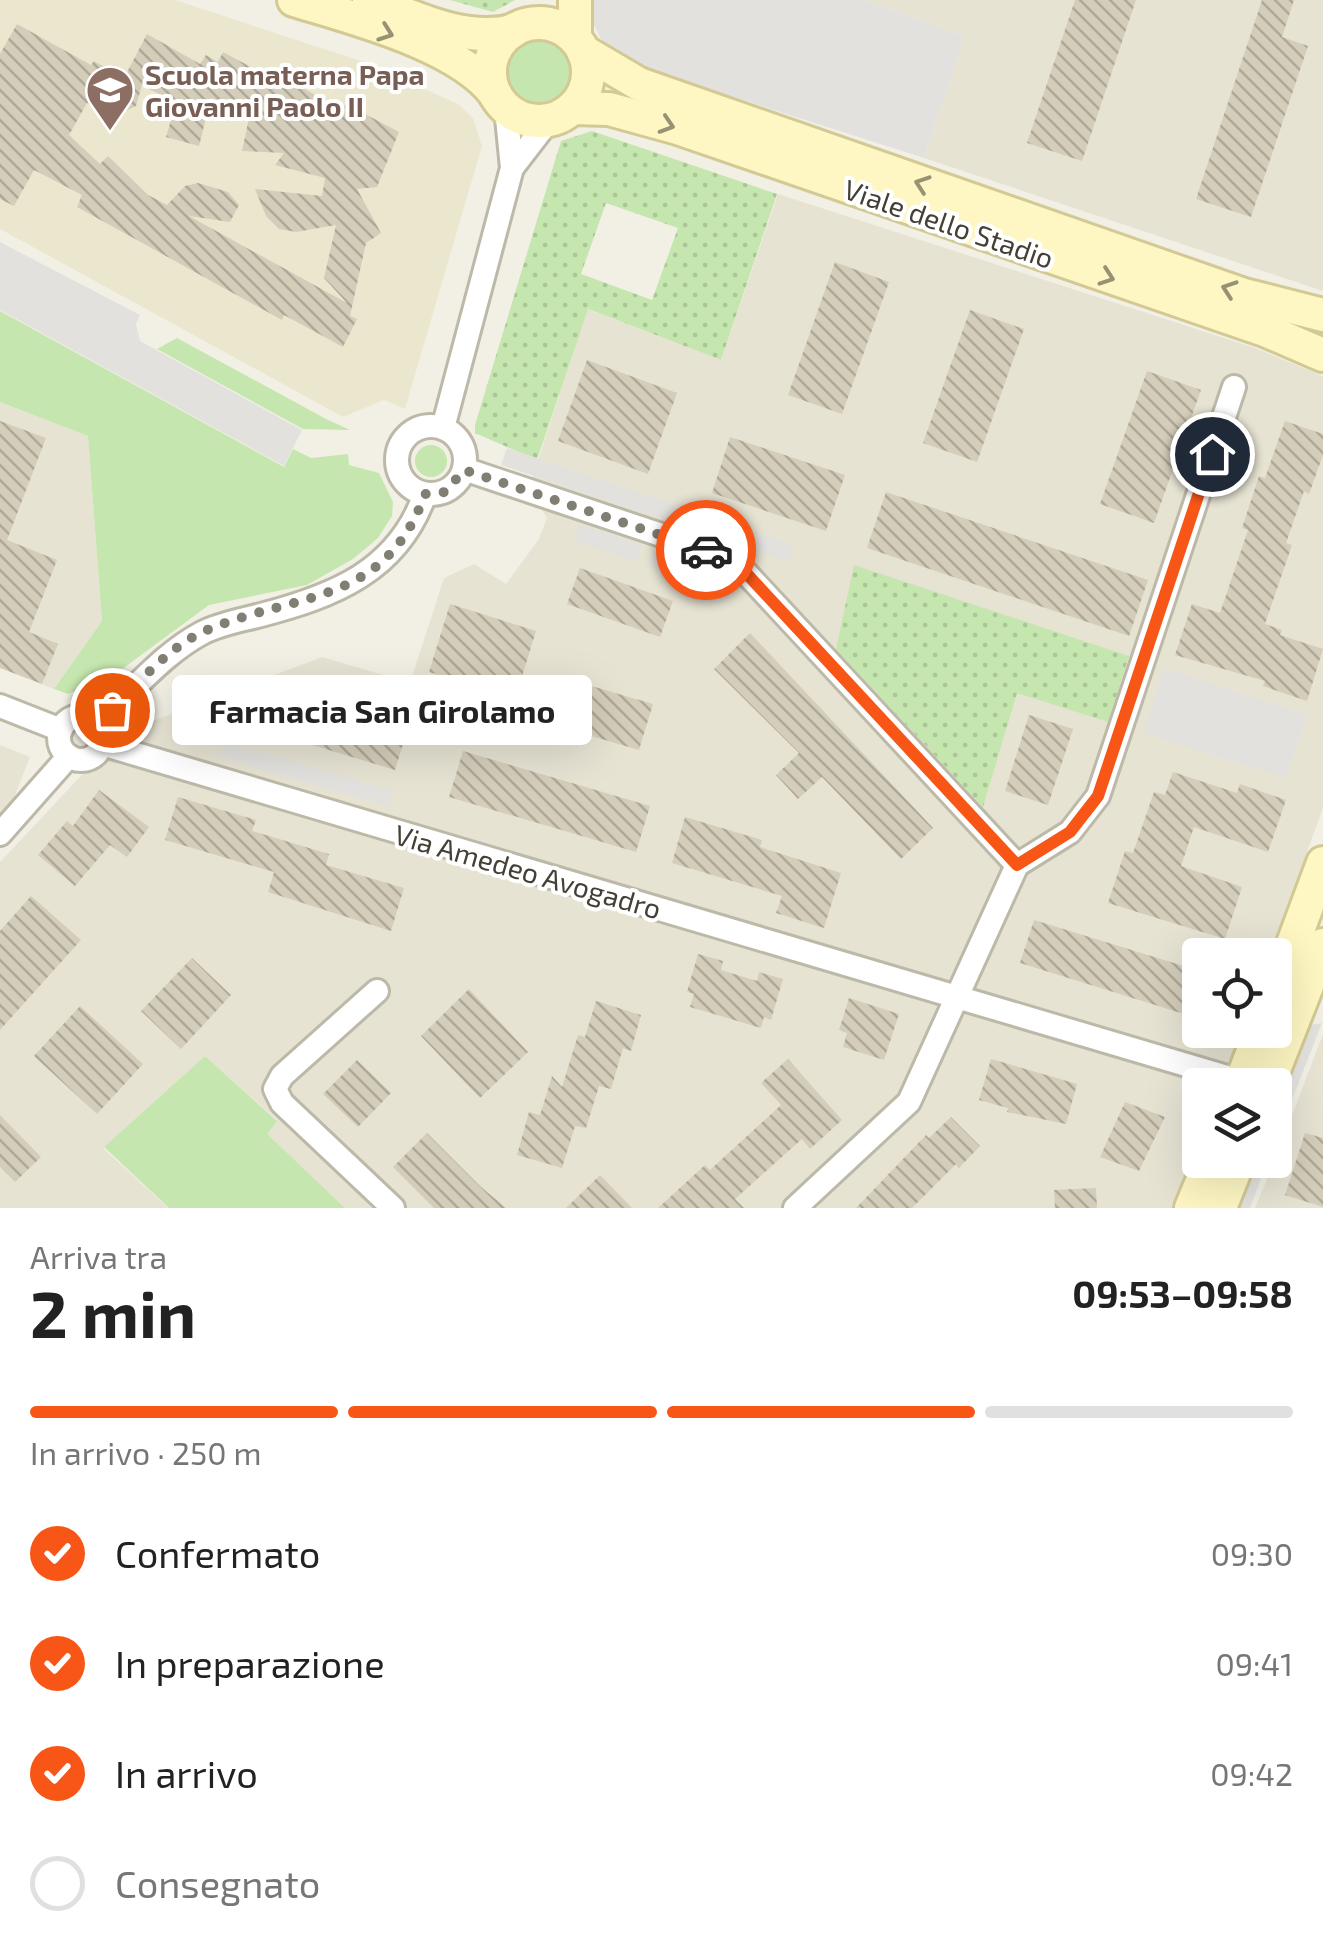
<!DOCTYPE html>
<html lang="it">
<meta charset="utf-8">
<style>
:root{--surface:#fff;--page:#f2f2f2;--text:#222;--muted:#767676;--line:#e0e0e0;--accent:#f75617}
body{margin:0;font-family:"Exo 2",sans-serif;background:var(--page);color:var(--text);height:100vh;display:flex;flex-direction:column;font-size:38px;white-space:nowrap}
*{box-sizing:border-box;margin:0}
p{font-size:32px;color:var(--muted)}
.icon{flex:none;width:55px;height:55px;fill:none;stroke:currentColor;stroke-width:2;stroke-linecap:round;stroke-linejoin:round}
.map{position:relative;height:1208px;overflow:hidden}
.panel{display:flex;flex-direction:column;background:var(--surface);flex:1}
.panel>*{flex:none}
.buttons{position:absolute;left:1182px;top:938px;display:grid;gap:20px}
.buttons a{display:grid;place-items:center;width:110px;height:110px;border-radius:10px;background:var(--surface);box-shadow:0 10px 40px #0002;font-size:50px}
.pin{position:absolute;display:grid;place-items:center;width:85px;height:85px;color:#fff;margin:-42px;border:5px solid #fff;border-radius:50%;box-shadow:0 2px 10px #0007}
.courier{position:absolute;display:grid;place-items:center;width:100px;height:100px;margin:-50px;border:8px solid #f75617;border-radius:50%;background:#fff;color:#222;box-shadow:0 2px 12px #0007}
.bubble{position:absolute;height:70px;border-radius:10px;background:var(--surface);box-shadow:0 10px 40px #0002;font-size:32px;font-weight:700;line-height:70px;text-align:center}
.summary em{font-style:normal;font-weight:700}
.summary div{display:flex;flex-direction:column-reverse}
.summary{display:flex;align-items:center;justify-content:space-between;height:170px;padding:0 30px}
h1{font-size:65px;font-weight:700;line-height:75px}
.bar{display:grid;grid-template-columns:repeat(4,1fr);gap:15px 10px;align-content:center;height:120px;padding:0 30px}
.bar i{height:12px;border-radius:8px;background:var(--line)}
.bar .active{background:var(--accent)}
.bar p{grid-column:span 4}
ol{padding:0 30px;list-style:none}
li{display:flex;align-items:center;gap:30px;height:110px}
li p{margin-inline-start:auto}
li .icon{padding:10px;border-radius:50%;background:var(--accent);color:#fff;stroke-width:4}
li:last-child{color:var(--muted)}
li i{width:55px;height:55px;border:5px solid var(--line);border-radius:50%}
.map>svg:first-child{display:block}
.residential{fill:#e6e3d3}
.education{fill:#ebe7cf}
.grass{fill:#c5e6ae}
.park{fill:url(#park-dots);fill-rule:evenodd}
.parking{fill:#e3e1dd}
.building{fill:url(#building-back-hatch);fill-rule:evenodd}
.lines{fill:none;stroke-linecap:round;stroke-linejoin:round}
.street-casing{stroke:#bdb9a8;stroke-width:28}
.secondary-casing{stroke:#d2c995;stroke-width:38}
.street{stroke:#fff;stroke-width:22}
.secondary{stroke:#fef7c3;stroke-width:32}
.oneway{stroke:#989275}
.done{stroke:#817e73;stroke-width:10;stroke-dasharray:0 18}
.route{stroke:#f75617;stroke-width:12}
.labels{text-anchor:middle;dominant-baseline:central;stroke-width:8;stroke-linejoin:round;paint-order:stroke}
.education-label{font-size:28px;font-weight:bold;fill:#785e54;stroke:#fff;text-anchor:start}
.street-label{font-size:28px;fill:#444035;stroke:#fff}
</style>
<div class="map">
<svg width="1323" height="1208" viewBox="0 0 1323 1208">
<defs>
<pattern id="park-dots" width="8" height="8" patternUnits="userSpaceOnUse" patternTransform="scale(2.5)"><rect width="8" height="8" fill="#c5e6ae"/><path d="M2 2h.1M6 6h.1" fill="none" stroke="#aac696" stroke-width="1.8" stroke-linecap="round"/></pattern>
<pattern id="building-back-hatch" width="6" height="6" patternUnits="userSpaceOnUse" patternTransform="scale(2.5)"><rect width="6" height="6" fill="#d4cdba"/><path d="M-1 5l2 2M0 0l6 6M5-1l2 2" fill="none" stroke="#aea898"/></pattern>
</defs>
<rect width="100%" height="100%" fill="#f2f0e5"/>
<g class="residential">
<path d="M864,0H1323V291L924,158L965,36Z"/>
<path d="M778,194L1255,348L1323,376V808L1269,955H1200V1030H1241L1220,1085H1200V1137L1173,1208H345L266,1134L277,1120L205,1056L103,1148L168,1208H0V862L121,733L322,657L410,683L444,578L474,564L506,584L539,539L547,518L542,510L524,504L587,309L721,360Z"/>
<path d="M0,402L88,436L102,621L54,689L0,667Z"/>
<path d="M0,745L30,757L8,813L0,821Z"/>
<path d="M1323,1034V1208H1255L1275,1160Z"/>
</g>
<path class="education" d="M0,0H175L364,62L458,104L473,118L482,146L405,409L384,400L343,417L0,229Z"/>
<g class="grass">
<circle cx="537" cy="71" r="39"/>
<path d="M0,311L284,467L293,449L311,458L348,454L349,465L379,473L393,502L392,516L378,538L353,559L307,585L209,605L114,675L68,694L54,689L102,621L88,436L0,402Z"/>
<path d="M177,338L326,419L350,430L303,429L157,349Z"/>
<circle cx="431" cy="461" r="16"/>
<path d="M205,1056L277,1121L267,1134L345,1208H169L104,1147Z"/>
</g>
<g class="park">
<path d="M450,0H515L493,12Z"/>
<path d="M592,131L777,194L721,360L588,309L537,460L475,433V425L561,141ZM606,203L678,228L652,300L581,274Z"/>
<path d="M854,565L1129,656L1108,722L1017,693L983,807L836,649Z"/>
</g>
<g class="parking">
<path d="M589,0H864L965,36L924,158L633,65L606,49L590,17Z"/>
<path d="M0,242L140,315L136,324L140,341L302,430L284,466L0,310Z"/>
<path d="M507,448L794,545L789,562L501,465Z"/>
<path d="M580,524L641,545L636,562L574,541Z"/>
<path d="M654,549L716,570L710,587L649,566Z"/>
<path d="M1164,668L1307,715L1286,778L1143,733Z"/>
<path d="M226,742L394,791L389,807L221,757Z"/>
<path d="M1322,1023L1275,1143V1097L1303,1026Z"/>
<path d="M1250,1160H1268L1250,1208H1232Z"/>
</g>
<g class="building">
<path d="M1075,0H1136L1082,161L1027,143Z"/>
<path d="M1262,0H1294L1282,37L1308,46L1251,217L1196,199Z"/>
<path d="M17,24L91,65L94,61L124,78L147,34L200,64L206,55L218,62L223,52L275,80L278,74L342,110L346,104L399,132L377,187L357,189L381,233L366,243L350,316L357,319L343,347L284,315L282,320L77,207L82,195L34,170L14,206L0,199V54ZM142,85L176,103L166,137L199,146L211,98L249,118L242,151L284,153L275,165L325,178L322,196L255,189L266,216L279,229L296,232L336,225L324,278L347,303L189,216L230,222L239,205L228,192L198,183L185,186L167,205L148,195L108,156L100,164L69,135L87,103L123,112L136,106Z"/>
<path d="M835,262L889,282L842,414L788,395Z"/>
<path d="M970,310L1024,329L977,462L923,443Z"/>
<path d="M587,360L677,393L648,474L558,441Z"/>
<path d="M1147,371L1201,390L1154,523L1100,504Z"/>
<path d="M0,421L46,438L7,540L57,560L29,632L58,644L42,684L0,668Z"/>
<path d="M1285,421L1323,434V455L1309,494L1304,491L1286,543L1292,545L1265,624L1282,630L1280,635L1323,649L1307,701L1263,686L1265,681L1175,655L1192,604L1220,613L1248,530L1242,528L1259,476L1265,478Z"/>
<path d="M730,437L845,475L826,531L712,493Z"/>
<path d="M886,492L1148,580L1129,636L867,548Z"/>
<path d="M580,568L673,601L660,637L567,604Z"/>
<path d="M450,604L536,631L515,699L429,672Z"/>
<path d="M750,633L933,828L901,859L822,777L798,799L776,775L799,753L714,669Z"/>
<path d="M330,676L416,703L395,770L309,744Z"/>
<path d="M578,682L653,704L639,750L564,728Z"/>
<path d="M1029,715L1073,729L1048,805L1005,791Z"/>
<path d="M463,751L650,806L636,852L449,797Z"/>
<path d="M1173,772L1237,793L1240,784L1286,800L1268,852L1194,827L1181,866L1242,887L1225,939L1108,903L1125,851L1133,853L1154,792L1165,795Z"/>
<path d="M99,790L149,827L127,857L110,845L75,886L38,855L67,821L73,826Z"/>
<path d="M178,797L256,820L252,831L329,854L326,865L404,888L391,931L268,892L274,872L165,840Z"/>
<path d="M685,817L762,840L760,847L841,873L824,928L776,913L782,896L672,863Z"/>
<path d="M31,896L81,940L0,1030V931Z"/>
<path d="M1034,920L1200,971V1019L1020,963Z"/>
<path d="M698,954L723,961L721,970L757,981L759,972L783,979L771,1020L764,1017L761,1028L690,1007L694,994L687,992Z"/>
<path d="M192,958L231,995L181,1049L141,1011Z"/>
<path d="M469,989L528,1052L480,1098L421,1036Z"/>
<path d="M849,998L899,1014L884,1060L843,1047L847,1033L839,1030Z"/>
<path d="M596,1001L641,1015L631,1051L623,1048L611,1089L599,1086L586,1128L575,1126L562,1168L517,1155L529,1112L540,1115L552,1076L562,1087L578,1035L585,1037Z"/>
<path d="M80,1006L143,1064L97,1114L34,1056Z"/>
<path d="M788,1059L842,1120L810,1149L802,1139L735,1199L744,1208H658L705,1165L710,1170L781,1105L761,1083Z"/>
<path d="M991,1059L1077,1084L1066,1124L1007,1112L1008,1108L979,1100Z"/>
<path d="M357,1060L391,1093L358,1127L323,1094Z"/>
<path d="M1125,1102L1165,1117L1139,1171L1100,1157Z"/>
<path d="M0,1115L41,1157L15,1182L0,1167Z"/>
<path d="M951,1117L980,1146L959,1168L956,1164L912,1208H856L926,1135L929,1138Z"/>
<path d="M427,1133L481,1187L506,1208H434L393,1167Z"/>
<path d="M1305,1133L1323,1138V1207L1285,1195Z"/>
<path d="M600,1175L632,1208H566Z"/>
<path d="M1096,1188L1097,1208H1055L1054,1190Z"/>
</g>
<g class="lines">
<g class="street-casing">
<g id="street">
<path d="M512,168L549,120"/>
<circle cx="431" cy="460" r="34"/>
<path d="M443,428L512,168L506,108"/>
<path d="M464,469L733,559L1017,865"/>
<path d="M0,706L61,730"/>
<circle cx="81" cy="738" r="22"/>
<path d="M97,722C132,693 161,655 202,633C219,624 242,620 261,615C334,596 398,571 425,494"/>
<path d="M102,744L1254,1085"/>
<path d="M0,834L69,756"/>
<path d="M377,991L282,1076L275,1089L282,1103L393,1208"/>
<path d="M795,1208L909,1102L1017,865L1070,832L1098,796L1234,387"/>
</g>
</g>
<g class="secondary-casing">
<g id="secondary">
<path d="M294,0C353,18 460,45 496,95"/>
<path d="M369,0C414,17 463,43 513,31"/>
<path d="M575,0V39"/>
<circle cx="539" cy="72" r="49"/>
<path d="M583,51L639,84L1244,295L1323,315"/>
<path d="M572,108L609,109L678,128L1265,330L1323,355"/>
<path d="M1275,992L1323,863"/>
<path d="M1240,1085L1261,1030"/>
<path d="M1268,1085L1323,945"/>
<path d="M1191,1208L1211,1160"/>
<path d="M1220,1208L1239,1160"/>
</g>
</g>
<use href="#street" class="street"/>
<use href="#secondary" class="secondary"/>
</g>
<defs><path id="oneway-chevron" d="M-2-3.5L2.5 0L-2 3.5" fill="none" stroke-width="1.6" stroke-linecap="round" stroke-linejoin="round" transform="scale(2.5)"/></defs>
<g class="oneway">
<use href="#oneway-chevron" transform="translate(386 33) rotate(20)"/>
<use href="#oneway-chevron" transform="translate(667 125) rotate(18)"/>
<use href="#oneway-chevron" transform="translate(922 184) rotate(-161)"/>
<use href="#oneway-chevron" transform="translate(1107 277) rotate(19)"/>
<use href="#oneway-chevron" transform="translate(1229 289) rotate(-161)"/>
</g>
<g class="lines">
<path class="done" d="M112,710C140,682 169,646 207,630C297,592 385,606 425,494L445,492L464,470L706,550"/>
<path class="route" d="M706,550L733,559L1017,865L1070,832L1098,796L1212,454"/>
</g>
<defs>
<g id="school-pin" transform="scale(2.5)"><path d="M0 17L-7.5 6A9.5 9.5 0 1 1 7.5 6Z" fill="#8d6e63" stroke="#fff"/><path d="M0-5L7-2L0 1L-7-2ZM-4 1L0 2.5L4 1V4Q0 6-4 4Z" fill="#fff"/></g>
</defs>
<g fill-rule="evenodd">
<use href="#school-pin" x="110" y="90"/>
</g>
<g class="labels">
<g class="education-label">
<text x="145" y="74">Scuola materna Papa<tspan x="145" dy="32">Giovanni Paolo II</tspan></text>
</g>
<g class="street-label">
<text transform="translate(949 223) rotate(19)">Viale dello Stadio</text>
<text transform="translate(528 871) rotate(16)">Via Amedeo Avogadro</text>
</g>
</g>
</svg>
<div class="buttons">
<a><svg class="icon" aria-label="locate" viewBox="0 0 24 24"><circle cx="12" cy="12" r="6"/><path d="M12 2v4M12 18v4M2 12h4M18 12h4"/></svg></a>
<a><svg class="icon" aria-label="layers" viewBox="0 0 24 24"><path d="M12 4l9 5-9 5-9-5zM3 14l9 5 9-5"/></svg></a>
</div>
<div class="pin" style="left:112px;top:710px;background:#ea580c"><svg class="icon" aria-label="bag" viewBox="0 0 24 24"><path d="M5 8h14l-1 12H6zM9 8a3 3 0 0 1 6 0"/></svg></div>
<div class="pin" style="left:1212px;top:454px;background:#1f2937"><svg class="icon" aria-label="home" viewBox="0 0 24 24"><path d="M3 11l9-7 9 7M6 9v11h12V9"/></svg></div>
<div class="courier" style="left:706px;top:550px"><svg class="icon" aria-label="car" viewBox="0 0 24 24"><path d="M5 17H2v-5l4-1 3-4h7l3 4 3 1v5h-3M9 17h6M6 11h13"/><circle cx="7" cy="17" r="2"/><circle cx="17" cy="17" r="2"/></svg></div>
<div class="bubble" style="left:172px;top:675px;width:420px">Farmacia San Girolamo</div>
</div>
<section class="panel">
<div class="summary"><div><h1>2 min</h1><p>Arriva tra</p></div><em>09:53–09:58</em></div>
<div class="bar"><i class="active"></i><i class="active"></i><i class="active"></i><i></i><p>In arrivo · 250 m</p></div>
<ol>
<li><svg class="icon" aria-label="check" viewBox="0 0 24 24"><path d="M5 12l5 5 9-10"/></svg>Confermato<p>09:30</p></li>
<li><svg class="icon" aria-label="check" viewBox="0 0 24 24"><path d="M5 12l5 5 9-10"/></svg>In preparazione<p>09:41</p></li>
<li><svg class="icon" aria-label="check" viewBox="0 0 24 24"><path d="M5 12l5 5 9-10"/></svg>In arrivo<p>09:42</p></li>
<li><i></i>Consegnato</li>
</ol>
</section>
